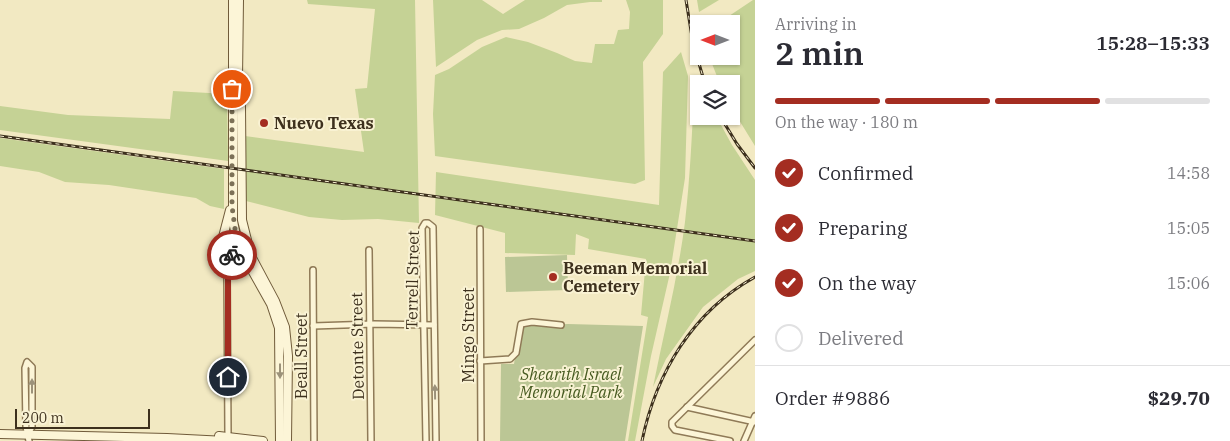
<!DOCTYPE html>
<meta charset="utf-8">
<style>
:root{--surface:#fff;--page:#f2f2f3;--text:#2b2b33;--muted:#7c7c81;--line:#e1e1e2;--accent:#a42d21}
body{margin:0;font-family:"IBM Plex Serif",serif;background:var(--page);color:var(--text);height:100vh;display:flex;flex-direction:column;font-size:19px;white-space:nowrap}
*{box-sizing:border-box;margin:0}
p{font-size:16px;color:var(--muted)}
.icon{flex:none;width:28px;height:28px;fill:none;stroke:currentColor;stroke-width:2;stroke-linecap:round;stroke-linejoin:round}
.map{position:relative;flex:1;overflow:hidden}
.drawer{display:flex;flex-direction:column;background:var(--surface);width:475px}
.drawer>*{flex:none}
.needle{width:32px;rotate:270deg}
.controls{position:absolute;left:690px;top:15px;display:grid;gap:10px}
.controls a{display:grid;place-items:center;width:50px;height:50px;border-radius:0px;background:var(--surface);box-shadow:0 1px 4px #0004;font-size:25px}
.scale{position:absolute;left:15px;bottom:12px;width:135px;box-sizing:border-box;padding-left:5px;border:2px solid #3d301d;border-top:0;font-size:14px;line-height:18px;white-space:nowrap;color:#3d301d;-webkit-text-stroke:4px #f9f2d3;paint-order:stroke}
.pin{position:absolute;display:grid;place-items:center;width:42px;height:42px;color:#fff;margin:-21px;border:2px solid #fff;border-radius:50%;box-shadow:0 1px 5px #0007}
.courier{position:absolute;display:grid;place-items:center;width:50px;height:50px;margin:-25px;border:4px solid #a42d21;border-radius:50%;background:#fff;color:#222;box-shadow:0 1px 6px #0007}
.headline em{font-style:normal;font-weight:600}
.headline div{display:flex;flex-direction:column-reverse}
.headline{display:flex;align-items:center;justify-content:space-between;height:85px;padding:0 20px}
h1{font-size:32px;font-weight:600;line-height:38px}
.bar{display:grid;grid-template-columns:repeat(4,1fr);gap:8px 5px;align-content:center;height:60px;padding:0 20px}
.bar i{height:6px;border-radius:4px;background:var(--line)}
.bar .selected{background:var(--accent)}
.bar p{grid-column:span 4}
.line{display:flex;align-items:center;gap:12px;padding:0 20px;border-top:1px solid var(--line)}
.line div{flex:1}
ol{padding:0 20px;list-style:none}
li{display:flex;align-items:center;gap:15px;height:55px}
li p{margin-inline-start:auto}
li .icon{padding:5px;border-radius:50%;background:var(--accent);color:#fff;stroke-width:4}
li:last-child{color:var(--muted)}
li i{width:28px;height:28px;border:2px solid var(--line);border-radius:50%}
main{display:flex;flex:1;min-height:0}
.map>svg:first-child{display:block}
.green{fill:#c5d295}
.cemetery{fill:#bbc695}
.lines{fill:none;stroke-linecap:round;stroke-linejoin:round}
.minor-casing{stroke:#8f7a57;stroke-width:8}
.secondary-casing{stroke:#705b3a;stroke-width:10}
.minor{stroke:#fcf5d7;stroke-width:5}
.secondary{stroke:#fcf5d7;stroke-width:8}
.rail-casing{stroke:#3d301d;stroke-width:3}
.rail{stroke:#f9f2d3;stroke-width:1;stroke-dasharray:4;stroke-linecap:butt}
.oneway{fill:#9c927a}
.done{stroke:#7c7157;stroke-width:5;stroke-dasharray:0 9}
.route{stroke:#a42d21;stroke-width:6}
.poi-dot{fill:#a42d21;stroke:#f9f2d3;stroke-width:2}
.labels{text-anchor:middle;dominant-baseline:central;stroke-width:4;stroke-linejoin:round;paint-order:stroke}
.poi-label{font-size:16px;font-weight:bold;fill:#3d301d;stroke:#f9f2d3;text-anchor:start}
.street-label{font-size:16px;fill:#3d301d;stroke:#f9f2d3}
.park-label{font-size:16px;font-style:italic;fill:#475b21;stroke:#f9f2d3}
</style>
<main>
<div class="map">
<svg width="755" height="441" viewBox="0 0 755 441">
<rect width="100%" height="100%" fill="#f2e9c2"/>
<g class="green">
<path d="M307,0H415L419,223L378,219L342,220L309,217L246,201L245,136L364,152L355,89L367,88L375,9L308,4Z"/>
<path d="M433,0H482L503,14L525,0H602V2H590L567,5L544,18L519,29L502,30L477,40L436,67Z"/>
<path d="M626,0H663V34L643,62L645,180L635,184L435,156L433,114L435,75L449,69L482,47L506,37L528,42L557,53L575,61L592,63L595,44H614L618,30L629,29L630,12Z"/>
<path d="M697,0H719L699,12Z"/>
<path d="M753,0H755V146L731,107V84H720L709,56H731V24H717Z"/>
<path d="M681,52L688,76L685,178L670,273L651,356L635,441H628L648,317L641,315L646,259L588,249L589,239L576,234L575,255L505,253V233L435,215L436,172L659,205L663,72Z"/>
<path d="M173,91L227,94L228,161L0,130V106L68,115L170,119Z"/>
<path d="M694,92L699,94V116H716L732,145L755,180V271L738,279L703,307L666,359L653,387C664,332 678,277 685,222C690,178 692,135 694,92Z"/>
<path d="M0,138L224,169V209L210,206L196,198L109,185L65,182L39,172L0,166Z"/>
</g>
<g class="cemetery">
<path d="M567,255L568,290L506,292L505,257Z"/>
<path d="M568,324L643,326L625,441H500L501,364H514L520,326Z"/>
</g>
<g class="lines">
<g class="minor-casing">
<g id="minor">
<path d="M480,229L481,441"/>
<path d="M369,250L371,441"/>
<path d="M313,270L314,441"/>
<path d="M228,277L237,267L247,262"/>
<path d="M313,326L374,324L434,325"/>
<path d="M480,361L510,359L516,353L521,324L532,322L561,325"/>
<path d="M687,407L755,422"/>
<path d="M28,434L32,427V367L27,362L25,368L26,427L29,441"/>
<path d="M228,436L227,270L235,239"/>
<path d="M426,441L422,228L425,223H428L433,227L436,441"/>
<path d="M730,441L675,430L672,426V422L755,340"/>
<path d="M744,441L755,416"/>
</g>
</g>
<g class="secondary-casing">
<g id="secondary">
<path d="M233,0V221L236,236L240,249L271,304L279,328L280,441"/>
<path d="M239,0L238,78L241,107L242,220L251,256L275,301L285,327L288,356L287,441"/>
<path d="M223,237L230,210"/>
<path d="M0,434L167,438L226,441"/>
<path d="M219,436L263,441"/>
</g>
</g>
<use href="#minor" class="minor"/>
<use href="#secondary" class="secondary"/>
<g class="rail-casing">
<g id="rail">
<path d="M686,0L693,43L705,84"/>
<path d="M720,116L737,144L755,168"/>
<path d="M0,136L755,241"/>
<path d="M642,441C656,373 693,311 755,277"/>
</g>
</g>
<use href="#rail" class="rail"/>
</g>
<defs><path id="oneway-solid" d="M-6-.8H1V-3.2L6.5 0L1 3.2V.8H-6Z" transform="scale(1.25)"/></defs>
<g class="oneway">
<use href="#oneway-solid" transform="translate(280 371) rotate(90)"/>
<use href="#oneway-solid" transform="translate(32 386) rotate(-90)"/>
<use href="#oneway-solid" transform="translate(435 392) rotate(-91)"/>
</g>
<g class="lines">
<path class="done" d="M232,255L236,236L232,206V89"/>
<path class="route" d="M228,377V270L232,255"/>
</g>
<g class="poi-dot">
<circle cx="264" cy="123" r="5"/>
<circle cx="553" cy="277" r="5"/>
</g>
<g class="labels">
<g class="poi-label">
<text x="274" y="123">Nuevo Texas</text>
<text x="563" y="268">Beeman Memorial<tspan x="563" dy="18">Cemetery</tspan></text>
</g>
<g class="street-label">
<text transform="translate(412 280) rotate(-89)">Terrell Street</text>
<text transform="translate(468 335) rotate(-90)">Mingo Street</text>
<text transform="translate(357 346) rotate(-91)">Detonte Street</text>
<text transform="translate(301 356) rotate(-90)">Beall Street</text>
</g>
<g class="park-label">
<text x="571" y="374">Shearith Israel<tspan x="571" dy="18">Memorial Park</tspan></text>
</g>
</g>
</svg>
<div class="controls">
<a><svg class="needle" viewBox="-14 -14 28 28"><path d="M0-13l5 13h-10z" fill="#e53935"/><path d="M0 13l5-13h-10z" fill="#7c7c81"/></svg></a>
<a><svg class="icon" aria-label="layers" viewBox="0 0 24 24"><path d="M12 4l9 5-9 5-9-5zM3 14l9 5 9-5"/></svg></a>
</div>
<div class="scale">200 m</div>
<div class="pin" style="left:232px;top:89px;background:#ea580c"><svg class="icon" aria-label="bag" viewBox="0 0 24 24"><path d="M5 8h14l-1 12H6zM9 8a3 3 0 0 1 6 0"/></svg></div>
<div class="pin" style="left:228px;top:377px;background:#1f2937"><svg class="icon" aria-label="home" viewBox="0 0 24 24"><path d="M3 11l9-7 9 7M6 9v11h12V9"/></svg></div>
<div class="courier" style="left:232px;top:255px"><svg class="icon" aria-label="bike" viewBox="0 0 24 24"><circle cx="6" cy="16" r="4"/><circle cx="18" cy="16" r="4"/><path d="M6 16l4-8h5l3 8M10 8l3 8H6M13 5h3"/></svg></div>
</div>
<section class="drawer">
<div class="headline"><div><h1>2 min</h1><p>Arriving in</p></div><em>15:28–15:33</em></div>
<div class="bar"><i class="selected"></i><i class="selected"></i><i class="selected"></i><i></i><p>On the way · 180 m</p></div>
<ol>
<li><svg class="icon" aria-label="check" viewBox="0 0 24 24"><path d="M5 12l5 5 9-10"/></svg>Confirmed<p>14:58</p></li>
<li><svg class="icon" aria-label="check" viewBox="0 0 24 24"><path d="M5 12l5 5 9-10"/></svg>Preparing<p>15:05</p></li>
<li><svg class="icon" aria-label="check" viewBox="0 0 24 24"><path d="M5 12l5 5 9-10"/></svg>On the way<p>15:06</p></li>
<li><i></i>Delivered</li>
</ol>
<div class="line" style="height:65px"><div>Order #9886</div><b>$29.70</b></div>
</section>
</main>
